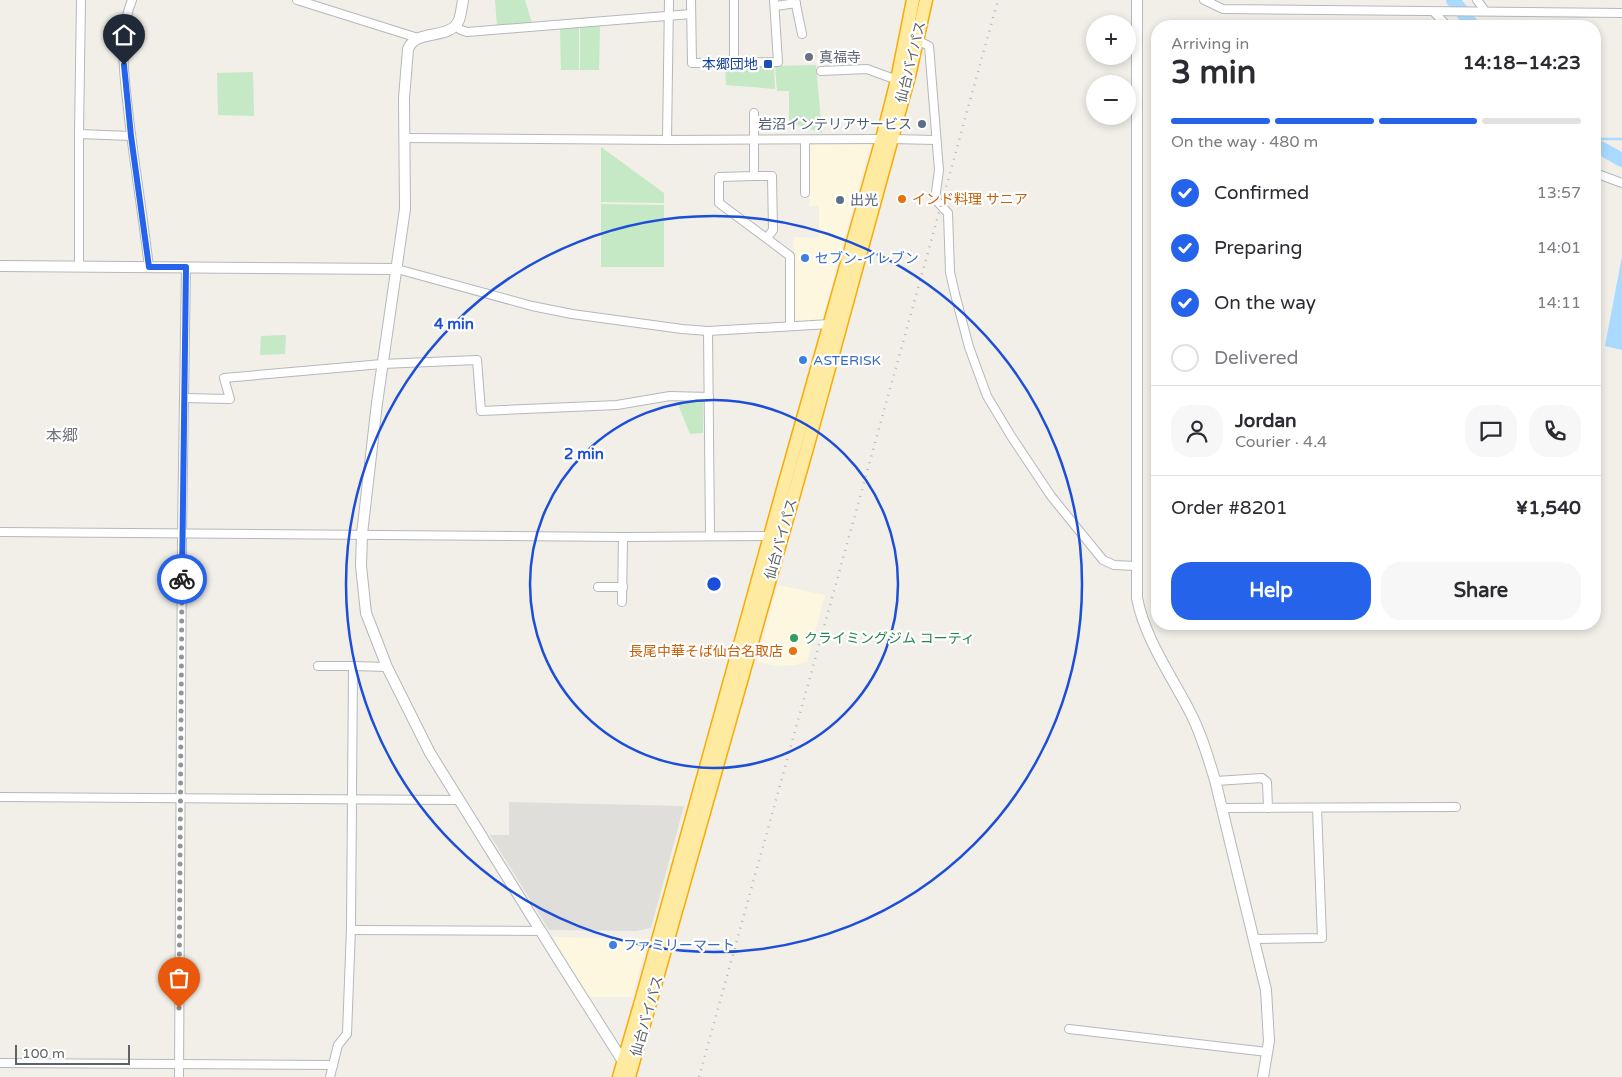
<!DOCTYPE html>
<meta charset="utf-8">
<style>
:root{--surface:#fff;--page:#f7f7f7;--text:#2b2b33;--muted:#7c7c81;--line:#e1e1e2;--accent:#2563eb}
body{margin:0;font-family:"Varela Round","Noto Sans JP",sans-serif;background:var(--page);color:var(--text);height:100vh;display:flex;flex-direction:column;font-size:19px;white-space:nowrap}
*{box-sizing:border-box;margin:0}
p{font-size:16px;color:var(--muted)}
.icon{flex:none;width:28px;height:28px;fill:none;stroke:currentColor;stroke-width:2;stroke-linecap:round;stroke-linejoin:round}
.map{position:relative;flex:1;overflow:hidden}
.details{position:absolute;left:1151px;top:20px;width:450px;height:610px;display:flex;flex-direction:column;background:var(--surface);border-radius:20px;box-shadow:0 2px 8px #0003}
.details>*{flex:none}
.buttons{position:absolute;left:1086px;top:15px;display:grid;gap:10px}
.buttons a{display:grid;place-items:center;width:50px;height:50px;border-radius:50%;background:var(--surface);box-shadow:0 2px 8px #0003;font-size:25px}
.scale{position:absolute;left:15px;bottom:12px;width:115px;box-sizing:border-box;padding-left:5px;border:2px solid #5f6368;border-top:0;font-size:14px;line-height:18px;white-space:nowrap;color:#5f6368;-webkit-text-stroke:4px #fff;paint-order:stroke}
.pin{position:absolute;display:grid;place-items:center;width:42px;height:42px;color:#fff;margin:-51px -21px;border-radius:50% 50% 50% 0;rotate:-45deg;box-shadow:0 0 5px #0007}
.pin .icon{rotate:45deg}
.courier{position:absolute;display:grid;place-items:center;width:50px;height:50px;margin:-25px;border:4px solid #2563eb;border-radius:50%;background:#fff;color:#222;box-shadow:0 1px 6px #0007}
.summary em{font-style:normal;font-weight:700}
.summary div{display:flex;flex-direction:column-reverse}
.summary{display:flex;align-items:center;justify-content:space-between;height:85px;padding:0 20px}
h1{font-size:32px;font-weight:700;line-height:38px}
.bar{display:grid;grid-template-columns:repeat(4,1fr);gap:8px 5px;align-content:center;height:60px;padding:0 20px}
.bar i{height:6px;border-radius:4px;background:var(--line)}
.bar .current{background:var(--accent)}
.bar p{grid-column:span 4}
.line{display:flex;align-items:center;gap:12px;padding:0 20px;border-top:1px solid var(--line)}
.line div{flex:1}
.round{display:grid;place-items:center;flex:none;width:52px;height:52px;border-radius:20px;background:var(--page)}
ol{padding:0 20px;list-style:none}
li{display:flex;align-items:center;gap:15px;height:55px}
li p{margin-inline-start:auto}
li .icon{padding:5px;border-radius:50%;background:var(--accent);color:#fff;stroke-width:4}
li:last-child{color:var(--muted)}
li i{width:28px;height:28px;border:2px solid var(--line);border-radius:50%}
.cta{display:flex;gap:10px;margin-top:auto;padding:10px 20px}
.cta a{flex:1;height:58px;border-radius:20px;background:var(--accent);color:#fff;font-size:20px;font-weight:700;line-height:58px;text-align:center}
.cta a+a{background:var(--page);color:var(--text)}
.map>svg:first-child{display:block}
.commercial{fill:#fef7e0}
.industrial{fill:#e0deda}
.green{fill:#c5e8c5}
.water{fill:#aadaff}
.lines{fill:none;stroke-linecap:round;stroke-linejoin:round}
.stream{stroke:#aadaff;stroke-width:2.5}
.river{stroke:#aadaff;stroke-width:14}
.minor-casing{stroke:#b5b8bc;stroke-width:10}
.tertiary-casing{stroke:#b5b8bc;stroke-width:12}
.trunk-casing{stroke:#f9ab00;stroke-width:15}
.minor{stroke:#fff;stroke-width:8}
.tertiary{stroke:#fff;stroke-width:10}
.trunk{stroke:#feeaa1;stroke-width:12}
.rail{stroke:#b6b7b8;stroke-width:2.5;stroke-dasharray:1 6;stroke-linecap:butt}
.done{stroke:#929495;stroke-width:5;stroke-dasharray:0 9}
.route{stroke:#2563eb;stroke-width:6}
.ring{fill:none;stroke:#1d4ed8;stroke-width:2.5}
.worship-dot{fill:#6b7280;stroke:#fff;stroke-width:2}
.transit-dot{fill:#1a4fb4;stroke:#fff;stroke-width:2}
.service-dot{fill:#5c6f8a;stroke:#fff;stroke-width:2}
.food-dot{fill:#e8710a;stroke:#fff;stroke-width:2}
.shop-dot{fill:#3f7fe0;stroke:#fff;stroke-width:2}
.leisure-dot{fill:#2e9e5b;stroke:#fff;stroke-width:2}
.labels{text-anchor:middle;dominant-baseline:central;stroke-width:4.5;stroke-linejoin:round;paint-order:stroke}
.worship-label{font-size:14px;fill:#5b616d;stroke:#fff;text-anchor:start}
.street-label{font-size:14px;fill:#5f6368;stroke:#fff}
.transit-label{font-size:14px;fill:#164399;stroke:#fff;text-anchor:end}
.service-label{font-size:14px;fill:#4e5e75;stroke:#fff;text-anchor:end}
.food-label{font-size:14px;fill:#c56008;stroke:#fff;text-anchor:start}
.shop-label{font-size:14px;fill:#366cbe;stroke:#fff;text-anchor:start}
.leisure-label{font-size:14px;fill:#27864d;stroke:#fff;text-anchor:start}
.quarter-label{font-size:16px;fill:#70757a;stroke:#fff}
.centre{fill:#1d4ed8;stroke:#fff;stroke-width:2.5}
.ring-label{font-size:15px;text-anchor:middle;font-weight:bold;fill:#1d4ed8;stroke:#fff;stroke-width:4.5;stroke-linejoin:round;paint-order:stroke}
</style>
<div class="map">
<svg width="1622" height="1077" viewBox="0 0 1622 1077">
<rect width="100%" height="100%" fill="#f1efe8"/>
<g class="commercial">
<path d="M813,142H871L822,321L798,322L793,316L794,237L819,238V206H809V146Z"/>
<path d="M778,585L825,595L807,662L796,665L777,666L757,662Z"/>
<path d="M553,937L648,939L632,997H589Z"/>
</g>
<path class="industrial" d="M509,802L684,806L651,928L636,931L549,930L490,835H509Z"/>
<g class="green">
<path d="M495,0H525L532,23L497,26Z"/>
<path d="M600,25L599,70H580V27Z"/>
<path d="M579,27V70H561L560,28Z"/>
<path d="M816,65L822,133L789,122V91H777L775,66Z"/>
<path d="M774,67L775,89L726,85L725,68Z"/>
<path d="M253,72L254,116L218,115L217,73Z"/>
<path d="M601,147L664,193V203L601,202Z"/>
<path d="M601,204L664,205V267H601Z"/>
<path d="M286,335L285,354L260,355L261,336Z"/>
<path d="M700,399L703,402V433L690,434L679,407V402Z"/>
</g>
<path class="water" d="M1622,256V350L1605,346Z"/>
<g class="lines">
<path class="stream" d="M1595,139H1622"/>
<g class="river">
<path d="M1453,0L1473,26"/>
<path d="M1595,145L1622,160"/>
</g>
<g class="minor-casing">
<g id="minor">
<path d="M132,0C117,36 125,80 129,118C135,168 143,217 149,267"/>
<path d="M297,0L418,38"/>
<path d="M691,0L692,63L778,62L774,0"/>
<path d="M795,0L802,34"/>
<path d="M1204,0L1223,9L1622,13"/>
<path d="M1477,0L1485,11"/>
<path d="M776,6L796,3"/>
<path d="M1434,12L1447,26"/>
<path d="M455,26L461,30L467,32L691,14"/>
<path d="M917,40L929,46L939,170L935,199L948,213L950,272L955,294L969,347L987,396L1011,436L1051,496L1103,560L1114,565L1136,566"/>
<path d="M734,62V0"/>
<path d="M821,71L867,69L897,80"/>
<path d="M754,113V176L719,177V203L790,256V326"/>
<path d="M79,134L131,136"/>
<path d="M405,138L667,140L882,139"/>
<path d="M891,139L936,140"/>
<path d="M667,140L669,0"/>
<path d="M1595,173L1622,183"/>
<path d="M754,176H772L773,230L767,238"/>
<path d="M805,193V141"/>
<path d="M79,267V134L81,0"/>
<path d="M397,269L532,306L572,314L682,329L708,331L830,324"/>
<path d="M708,331L710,536"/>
<path d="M184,398L230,399L224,378L382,364L477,360L481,411L617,405L670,396L709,397"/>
<path d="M0,532L623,537L772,536"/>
<path d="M598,587H623"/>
<path d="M622,602L623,537"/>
<path d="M318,666H353"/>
<path d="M1216,781L1262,778L1267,782L1268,808"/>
<path d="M0,797L459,800"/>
<path d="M1223,808L1456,807"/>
<path d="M351,930L541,931"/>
<path d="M1255,939L1322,938L1317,808"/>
<path d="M1069,1029L1267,1052"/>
<path d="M0,1063L333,1065"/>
<path d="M179,1077L182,533L186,267"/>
<path d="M330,1077L338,1045L347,1034L351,928L353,666L387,667"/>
</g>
</g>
<g class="tertiary-casing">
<g id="tertiary">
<path d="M463,0C462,6 461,14 459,20C450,41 416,28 408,49L404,98L405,209L377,403L362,534L361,566L366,613L387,667L430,753L560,962L624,1063"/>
<path d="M1137,0V598C1145,639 1171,675 1190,712C1201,733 1208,757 1215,780L1266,990L1269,1041L1263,1077"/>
<path d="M0,266L397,269"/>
</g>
</g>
<g class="trunk-casing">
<g id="trunk">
<path d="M619,1077L642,998L785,482L882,139L897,80L913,0"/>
<path d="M629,1077L809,441L909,76L926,0"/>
</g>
</g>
<use href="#minor" class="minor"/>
<use href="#tertiary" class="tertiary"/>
<use href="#trunk" class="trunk"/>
<path class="rail" d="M699,1077L998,0"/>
</g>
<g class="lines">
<path class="done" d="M179,1008L182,579"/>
<path class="route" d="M124,65L131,136L149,267H186L182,579"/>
</g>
<g class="ring">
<circle cx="714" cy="584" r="184"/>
<circle cx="714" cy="584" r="368"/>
</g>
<circle class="worship-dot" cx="809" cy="57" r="5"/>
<rect class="transit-dot" x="763" y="59" width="10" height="10" rx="2.5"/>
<g class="service-dot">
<circle cx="922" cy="124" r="5"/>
<circle cx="840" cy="200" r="5"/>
</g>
<g class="food-dot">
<circle cx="902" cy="199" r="5"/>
<circle cx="793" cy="651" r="5"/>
</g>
<g class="shop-dot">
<circle cx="805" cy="258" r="5"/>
<circle cx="803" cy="360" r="5"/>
<circle cx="613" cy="945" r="5"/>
</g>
<circle class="leisure-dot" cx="794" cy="638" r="5"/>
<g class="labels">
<g class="worship-label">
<text x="819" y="57">真福寺</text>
</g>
<g class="street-label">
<text transform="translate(911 62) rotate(-76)">仙台バイパス</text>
<text transform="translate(781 539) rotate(-74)">仙台バイパス</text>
<text transform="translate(647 1016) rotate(-74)">仙台バイパス</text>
</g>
<g class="transit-label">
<text x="758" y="64">本郷団地</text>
</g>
<g class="service-label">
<text x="912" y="124">岩沼インテリアサービス</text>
<text x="850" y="200" text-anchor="start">出光</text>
</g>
<g class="food-label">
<text x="912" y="199">インド料理 サニア</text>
<text x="783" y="651" text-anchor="end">長尾中華そば仙台名取店</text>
</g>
<g class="shop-label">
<text x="815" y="258">セブン-イレブン</text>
<text x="813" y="360">ASTERISK</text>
<text x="623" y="945">ファミリーマート</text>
</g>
<g class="leisure-label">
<text x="804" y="638">クライミングジム コーティ</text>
</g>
<g class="quarter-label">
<text x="62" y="436">本郷</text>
</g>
</g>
<circle cx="714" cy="584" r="8" class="centre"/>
<g class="ring-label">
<text x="454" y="329">4 min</text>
<text x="584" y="459">2 min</text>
</g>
</svg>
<div class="buttons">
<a>+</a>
<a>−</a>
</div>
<div class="scale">100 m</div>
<div class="pin" style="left:179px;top:1008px;background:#ea580c"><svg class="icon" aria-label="bag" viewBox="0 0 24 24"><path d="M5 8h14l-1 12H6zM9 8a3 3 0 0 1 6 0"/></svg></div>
<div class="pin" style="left:124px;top:65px;background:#1f2937"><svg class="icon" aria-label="home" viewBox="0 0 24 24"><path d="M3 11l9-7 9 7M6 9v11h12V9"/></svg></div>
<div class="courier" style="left:182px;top:579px"><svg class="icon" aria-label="bike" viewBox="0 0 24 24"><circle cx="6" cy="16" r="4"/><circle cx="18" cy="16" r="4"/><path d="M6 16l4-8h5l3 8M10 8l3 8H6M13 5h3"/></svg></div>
<section class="details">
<div class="summary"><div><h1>3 min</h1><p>Arriving in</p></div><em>14:18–14:23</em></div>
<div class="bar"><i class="current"></i><i class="current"></i><i class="current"></i><i></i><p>On the way · 480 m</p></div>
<ol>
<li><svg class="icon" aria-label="check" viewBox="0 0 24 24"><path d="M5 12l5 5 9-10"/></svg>Confirmed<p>13:57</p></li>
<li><svg class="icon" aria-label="check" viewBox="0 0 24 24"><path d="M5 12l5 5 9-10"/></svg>Preparing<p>14:01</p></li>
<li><svg class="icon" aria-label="check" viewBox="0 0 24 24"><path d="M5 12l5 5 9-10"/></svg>On the way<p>14:11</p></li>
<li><i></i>Delivered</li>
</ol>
<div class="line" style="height:90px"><a class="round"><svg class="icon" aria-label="person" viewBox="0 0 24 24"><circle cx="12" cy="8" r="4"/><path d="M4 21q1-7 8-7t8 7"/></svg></a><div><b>Jordan</b><p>Courier · 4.4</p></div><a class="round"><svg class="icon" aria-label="chat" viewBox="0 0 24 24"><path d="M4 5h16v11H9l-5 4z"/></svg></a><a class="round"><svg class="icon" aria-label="phone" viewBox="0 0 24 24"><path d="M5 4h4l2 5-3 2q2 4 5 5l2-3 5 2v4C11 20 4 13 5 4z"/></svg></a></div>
<div class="line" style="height:65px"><div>Order #8201</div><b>¥1,540</b></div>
<div class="cta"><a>Help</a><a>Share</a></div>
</section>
</div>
